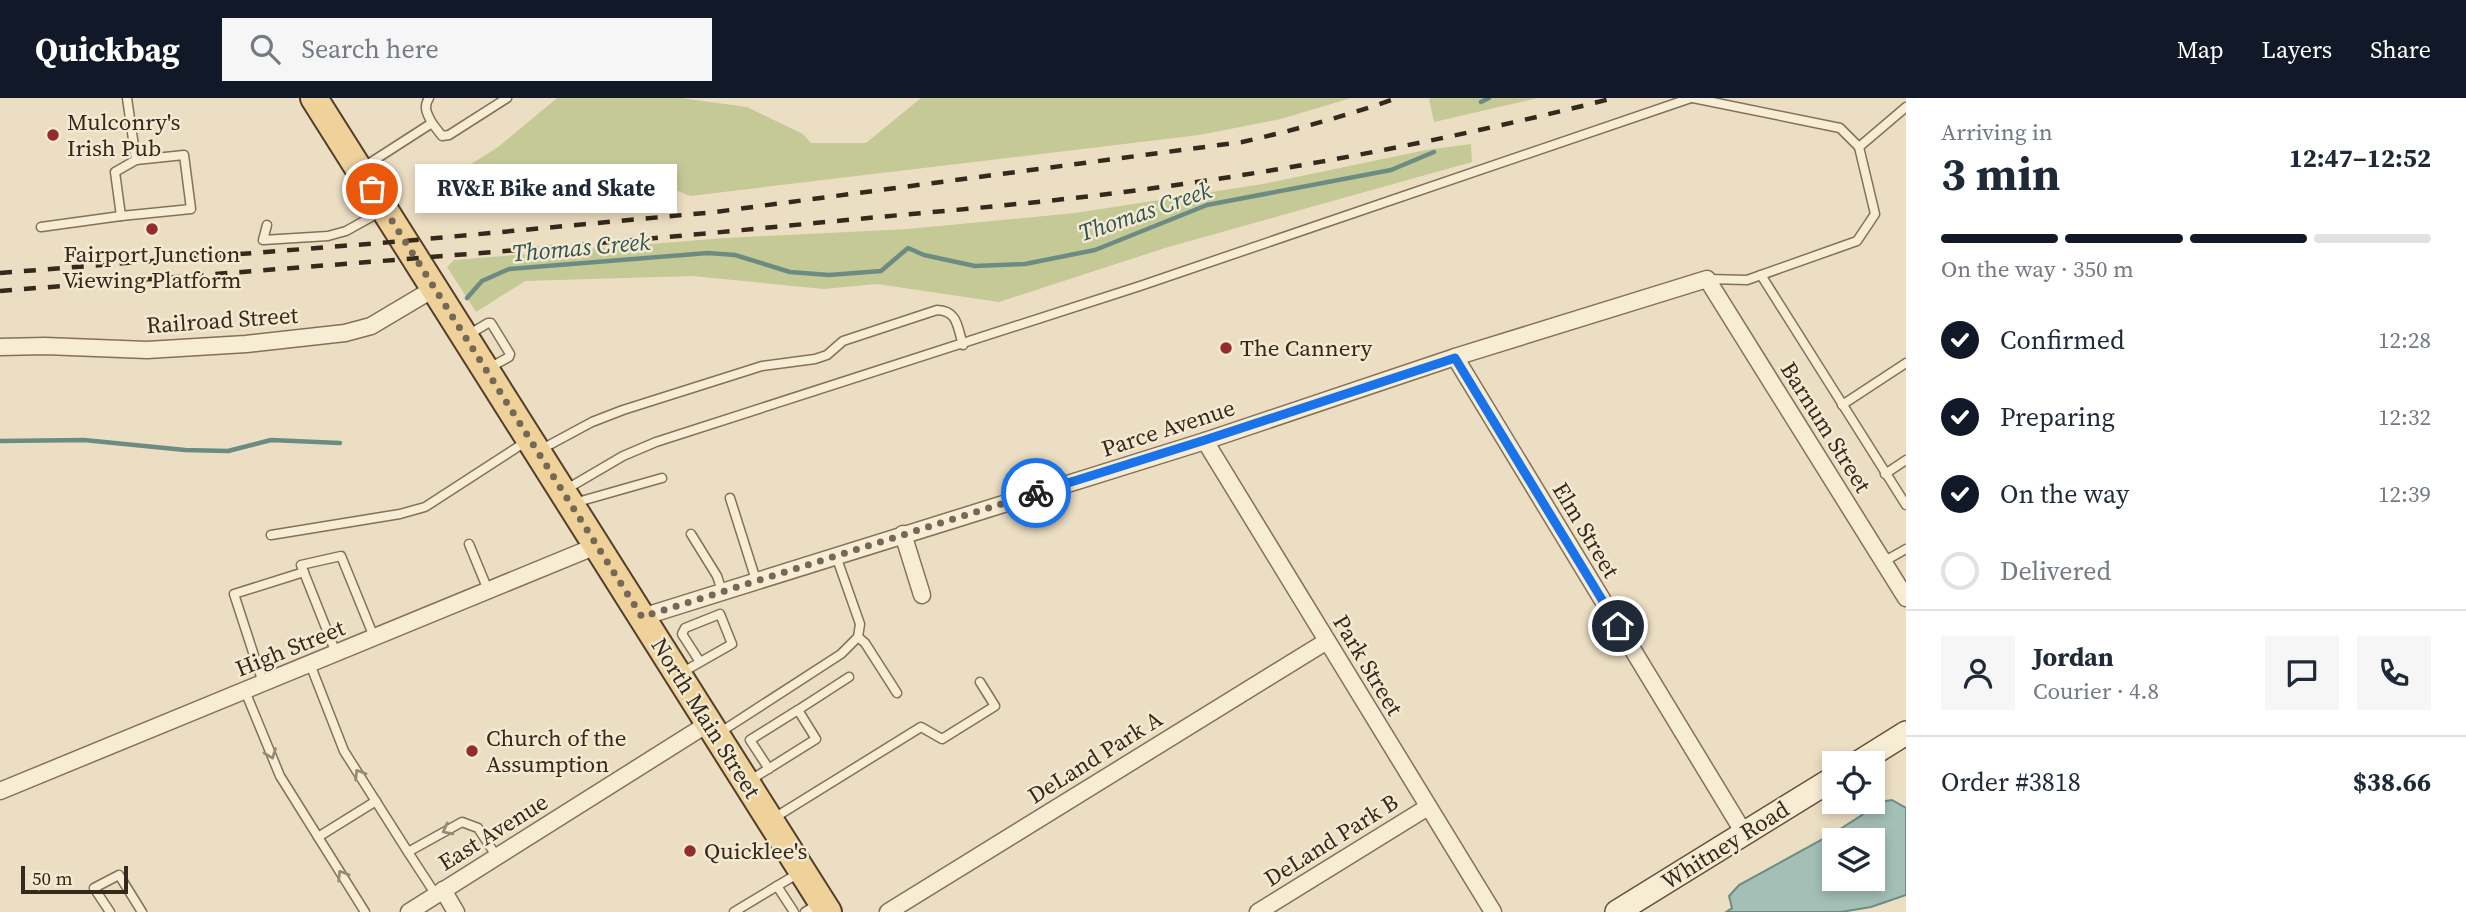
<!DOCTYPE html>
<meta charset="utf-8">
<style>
:root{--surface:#fff;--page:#f6f6f7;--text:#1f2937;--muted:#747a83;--line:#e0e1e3;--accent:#111827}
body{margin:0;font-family:"Source Serif 4",serif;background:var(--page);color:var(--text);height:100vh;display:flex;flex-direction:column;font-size:26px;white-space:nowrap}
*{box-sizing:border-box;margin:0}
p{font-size:23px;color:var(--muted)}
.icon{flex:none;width:38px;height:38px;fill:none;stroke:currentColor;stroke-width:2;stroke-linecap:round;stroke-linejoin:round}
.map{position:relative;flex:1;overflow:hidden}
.drawer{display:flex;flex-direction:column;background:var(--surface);width:560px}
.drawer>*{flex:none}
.fabs{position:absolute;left:1822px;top:653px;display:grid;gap:14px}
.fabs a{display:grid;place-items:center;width:63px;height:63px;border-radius:0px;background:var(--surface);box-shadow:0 4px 10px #0003;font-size:35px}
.scale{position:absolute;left:21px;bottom:18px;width:107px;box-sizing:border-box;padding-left:7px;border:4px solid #35281d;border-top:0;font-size:19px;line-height:24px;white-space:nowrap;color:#35281d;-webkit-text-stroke:5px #f4e9d1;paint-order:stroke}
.pin{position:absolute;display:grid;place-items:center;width:60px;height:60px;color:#fff;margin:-30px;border:4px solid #fff;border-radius:50%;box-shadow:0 2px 7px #0007}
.courier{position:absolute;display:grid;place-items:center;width:70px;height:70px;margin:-35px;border:5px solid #1a73e8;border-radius:50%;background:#fff;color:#222;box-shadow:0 2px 9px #0007}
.bubble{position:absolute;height:49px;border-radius:0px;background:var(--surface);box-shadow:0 4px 10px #0003;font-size:23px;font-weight:700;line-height:49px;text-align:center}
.overview em{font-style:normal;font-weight:700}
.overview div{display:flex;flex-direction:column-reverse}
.overview{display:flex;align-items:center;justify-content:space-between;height:119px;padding:0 35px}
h1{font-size:46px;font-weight:700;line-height:52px}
.bar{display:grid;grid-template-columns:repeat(4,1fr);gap:10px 7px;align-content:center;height:84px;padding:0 35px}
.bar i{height:9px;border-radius:5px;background:var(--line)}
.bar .current{background:var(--accent)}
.bar p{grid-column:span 4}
.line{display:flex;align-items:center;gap:18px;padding:0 35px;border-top:2px solid var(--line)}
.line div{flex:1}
.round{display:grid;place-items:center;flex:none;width:74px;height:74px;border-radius:0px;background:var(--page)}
ol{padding:0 35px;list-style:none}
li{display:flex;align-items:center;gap:21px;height:77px}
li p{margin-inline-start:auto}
li .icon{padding:7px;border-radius:50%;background:var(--accent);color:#fff;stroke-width:4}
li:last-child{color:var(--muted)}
li i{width:38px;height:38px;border:4px solid var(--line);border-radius:50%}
header{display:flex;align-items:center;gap:42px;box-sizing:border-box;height:98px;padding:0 35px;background:var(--accent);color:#fff}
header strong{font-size:33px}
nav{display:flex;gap:38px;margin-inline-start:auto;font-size:24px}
.search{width:490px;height:63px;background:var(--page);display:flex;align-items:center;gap:18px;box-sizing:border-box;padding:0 24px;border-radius:0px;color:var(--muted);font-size:26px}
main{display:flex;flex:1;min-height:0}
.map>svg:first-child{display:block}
.green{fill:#c5c996}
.water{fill:#a4bfb6;stroke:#6c8c83;stroke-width:2;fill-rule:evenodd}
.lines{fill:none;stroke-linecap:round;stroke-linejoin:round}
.stream{stroke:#6c8c83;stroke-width:4.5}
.lane-casing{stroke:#85705a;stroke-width:11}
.street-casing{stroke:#85705a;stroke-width:19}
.secondary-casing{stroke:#67513d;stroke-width:26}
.primary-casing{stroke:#533e2e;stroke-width:30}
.lane{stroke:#f7ecd4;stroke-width:8}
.street{stroke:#f7ecd4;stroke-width:16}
.secondary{stroke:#f7ecd4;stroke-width:23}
.primary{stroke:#eed29a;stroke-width:26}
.rail{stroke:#35281d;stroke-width:4.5;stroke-dasharray:12 12;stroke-linecap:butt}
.oneway{stroke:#968a78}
.done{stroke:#756857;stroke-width:7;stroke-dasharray:0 12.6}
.route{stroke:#1a73e8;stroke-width:9}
.poi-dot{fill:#922c2f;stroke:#f4e9d1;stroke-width:2.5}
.labels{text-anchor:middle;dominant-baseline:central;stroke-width:5;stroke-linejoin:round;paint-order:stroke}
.poi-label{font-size:23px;fill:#35281d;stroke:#f4e9d1;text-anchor:start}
.street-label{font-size:23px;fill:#35281d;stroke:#f4e9d1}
.water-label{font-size:24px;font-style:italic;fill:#2d5451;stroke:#f4e9d1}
</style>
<header>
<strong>Quickbag</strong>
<div class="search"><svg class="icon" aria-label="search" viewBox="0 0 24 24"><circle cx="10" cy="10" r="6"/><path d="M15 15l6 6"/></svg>Search here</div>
<nav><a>Map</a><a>Layers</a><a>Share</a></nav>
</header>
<main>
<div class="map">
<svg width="1906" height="814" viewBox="0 0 1906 814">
<rect width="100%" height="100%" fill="#ecdec2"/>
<g class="green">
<path d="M557,0H681L747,9L803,36L811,45H866L921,0H1351L1281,21L1199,37L690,98L645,79L576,68L485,83L439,102L432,91L498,49Z"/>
<path d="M1431,0H1538L1434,24L1429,1Z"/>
<path d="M1471,46L1472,64L1165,150L999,204L877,186L824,191L692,178L525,183L476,214L447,169L454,162L725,140L908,131L1075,115L1263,86L1426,52Z"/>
</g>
<path class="water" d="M1892,702L1906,710V797L1871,809L1841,814H1726L1732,810L1729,798L1739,787L1834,735L1862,717L1867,710L1879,704ZM1834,742H1872V780H1834Z"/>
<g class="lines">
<g class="stream">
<path d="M1481,4L1489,0"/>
<path d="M467,200L482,183L509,171L708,155L735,157L790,174L829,177L881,173L908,150L924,157L975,168L1025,166L1095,152L1207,107L1391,72L1434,54"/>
<path d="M0,343L84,342L185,352L228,353L271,342L340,345"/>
</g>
<g class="lane-casing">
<g id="lane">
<path d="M127,0L136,62"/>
<path d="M429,0C423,9 427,16 432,25"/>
<path d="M1693,0L1840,30L1859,49L1875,116L1857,143L1747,182L1707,181"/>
<path d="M1859,49L1906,9"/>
<path d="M184,57L191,111L121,118L115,74L136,62Z"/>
<path d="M362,70L432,25L442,38L449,37L507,0"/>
<path d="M267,127L263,142L328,138L346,133L382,113"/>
<path d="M41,129L121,118"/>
<path d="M1761,177L1906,407"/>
<path d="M468,237L488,225H491L510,256L509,259L489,270"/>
<path d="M1842,307L1906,265"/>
<path d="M540,352L592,324L623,312L762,268L815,261L827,257L843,243L937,212C958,213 957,228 963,247"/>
<path d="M1885,376L1906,362"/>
<path d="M565,392L623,358L656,344L1140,188L1691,0"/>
<path d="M730,400L756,482"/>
<path d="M574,405L662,380"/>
<path d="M691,436L717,478L722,493"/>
<path d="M271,437L400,416L425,409L527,343"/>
<path d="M469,446L488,492"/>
<path d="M1883,464L1906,451"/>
<path d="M858,539L865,545L897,595"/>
<path d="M336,555L301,467L341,458L374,539"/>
<path d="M310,566L344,653L408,754"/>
<path d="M681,575L732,546L720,516L685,530L682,536L700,564"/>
<path d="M263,585L234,496L304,474"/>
<path d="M245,593L280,678L365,814"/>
<path d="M798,612L849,579"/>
<path d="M719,635L841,556L858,539L860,526L836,458"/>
<path d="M749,683L816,641L798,612L750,642L769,671"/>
<path d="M774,720L921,629L942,641L995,608L980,584"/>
<path d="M318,739L376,703"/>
<path d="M436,797L408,754L462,724L478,730L497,759"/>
<path d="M110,814L94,790L119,777L142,814"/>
<path d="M734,814L777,788"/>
<path d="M794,814L777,788L799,775"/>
<path d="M805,814L819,805"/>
</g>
</g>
<g class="street-casing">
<g id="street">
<path d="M0,249L45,248L147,252L246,246L345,235L371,228L435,190"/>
<path d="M1455,259L1744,735"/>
<path d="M1205,343L1493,814"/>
<path d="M903,436L922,497"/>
<path d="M642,519L1205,343L1455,259L1707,181L1906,500"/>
<path d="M0,693L596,448"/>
<path d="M443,792L456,814"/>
<path d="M409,814L709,625"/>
<path d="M888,814L1327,543"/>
<path d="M1258,814L1428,709"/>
</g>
</g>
<g class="secondary-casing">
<g id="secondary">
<path d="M1858,665L1906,635"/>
<path d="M1617,814L1834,680"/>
</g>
</g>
<g class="primary-casing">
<path id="primary" d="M314,0L828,814"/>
</g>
<use href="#lane" class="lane"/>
<use href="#street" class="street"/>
<use href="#secondary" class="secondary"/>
<use href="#primary" class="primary"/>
<g class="rail">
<path d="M0,175L405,143L715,114L1242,44C1295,32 1346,18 1397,0"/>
<path d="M0,193C272,171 544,152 815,125C918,115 1022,107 1124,94C1289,73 1453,41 1614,0"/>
</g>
</g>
<defs><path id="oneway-chevron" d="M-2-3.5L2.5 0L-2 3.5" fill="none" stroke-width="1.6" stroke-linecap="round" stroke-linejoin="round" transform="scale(1.75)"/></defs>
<g class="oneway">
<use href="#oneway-chevron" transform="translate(271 656) rotate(69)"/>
<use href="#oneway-chevron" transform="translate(359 676) rotate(-122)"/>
<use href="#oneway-chevron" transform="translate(447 732) rotate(153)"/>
<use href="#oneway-chevron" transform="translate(342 777) rotate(-122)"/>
</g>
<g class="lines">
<path class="done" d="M372,91L642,519L1036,395"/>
<path class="route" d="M1036,395L1205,342L1455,260L1618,528"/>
</g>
<g class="poi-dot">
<circle cx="53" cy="37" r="7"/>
<circle cx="152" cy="131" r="7"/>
<circle cx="1226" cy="250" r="7"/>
<circle cx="472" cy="653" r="7"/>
<circle cx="690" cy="753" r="7"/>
</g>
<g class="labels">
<g class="poi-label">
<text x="67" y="24">Mulconry's<tspan x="67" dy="26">Irish Pub</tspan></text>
<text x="152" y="156" text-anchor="middle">Fairport Junction<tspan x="152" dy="26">Viewing Platform</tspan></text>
<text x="1240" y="250">The Cannery</text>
<text x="486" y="640">Church of the<tspan x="486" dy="26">Assumption</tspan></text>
<text x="704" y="753">Quicklee's</text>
</g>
<g class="street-label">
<text transform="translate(222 222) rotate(-4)">Railroad Street</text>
<text transform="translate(1826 329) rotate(58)">Barnum Street</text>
<text transform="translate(1168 330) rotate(-18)">Parce Avenue</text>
<text transform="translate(1586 432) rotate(59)">Elm Street</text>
<text transform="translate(290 550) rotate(-22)">High Street</text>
<text transform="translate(1368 567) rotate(59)">Park Street</text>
<text transform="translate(706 620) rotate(58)">North Main Street</text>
<text transform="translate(1095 659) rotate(-32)">DeLand Park A</text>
<text transform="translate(493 734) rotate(-32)">East Avenue</text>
<text transform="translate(1331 742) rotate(-32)">DeLand Park B</text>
<text transform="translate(1725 747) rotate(-32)">Whitney Road</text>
</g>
<g class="water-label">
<text transform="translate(1145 113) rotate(-19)">Thomas Creek</text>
<text transform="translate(581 149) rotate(-5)">Thomas Creek</text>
</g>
</g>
</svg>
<div class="fabs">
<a><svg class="icon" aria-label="locate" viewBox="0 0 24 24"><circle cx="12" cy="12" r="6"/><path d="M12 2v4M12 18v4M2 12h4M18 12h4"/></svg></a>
<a><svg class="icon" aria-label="layers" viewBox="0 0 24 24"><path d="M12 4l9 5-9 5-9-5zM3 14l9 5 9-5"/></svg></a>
</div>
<div class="scale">50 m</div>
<div class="pin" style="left:372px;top:91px;background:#ea580c"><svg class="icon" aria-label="bag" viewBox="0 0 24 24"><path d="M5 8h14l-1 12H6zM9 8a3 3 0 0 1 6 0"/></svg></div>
<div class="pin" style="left:1618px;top:528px;background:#1f2937"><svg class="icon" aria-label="home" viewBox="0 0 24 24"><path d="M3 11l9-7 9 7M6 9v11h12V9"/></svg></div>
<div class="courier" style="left:1036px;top:395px"><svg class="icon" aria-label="bike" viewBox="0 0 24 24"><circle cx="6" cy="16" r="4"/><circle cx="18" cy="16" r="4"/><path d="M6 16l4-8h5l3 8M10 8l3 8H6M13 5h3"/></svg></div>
<div class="bubble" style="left:415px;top:66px;width:262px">RV&amp;E Bike and Skate</div>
</div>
<section class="drawer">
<div class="overview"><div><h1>3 min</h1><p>Arriving in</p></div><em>12:47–12:52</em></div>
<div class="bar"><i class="current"></i><i class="current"></i><i class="current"></i><i></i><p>On the way · 350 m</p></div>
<ol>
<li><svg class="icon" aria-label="check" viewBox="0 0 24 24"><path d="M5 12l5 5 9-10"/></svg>Confirmed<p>12:28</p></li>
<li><svg class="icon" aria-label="check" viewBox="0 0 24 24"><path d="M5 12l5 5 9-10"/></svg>Preparing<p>12:32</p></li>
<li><svg class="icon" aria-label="check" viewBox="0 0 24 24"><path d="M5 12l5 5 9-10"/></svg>On the way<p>12:39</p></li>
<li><i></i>Delivered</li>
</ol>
<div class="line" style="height:126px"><a class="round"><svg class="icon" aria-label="person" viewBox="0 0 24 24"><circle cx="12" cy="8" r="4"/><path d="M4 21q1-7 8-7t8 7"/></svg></a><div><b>Jordan</b><p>Courier · 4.8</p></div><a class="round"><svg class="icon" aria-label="chat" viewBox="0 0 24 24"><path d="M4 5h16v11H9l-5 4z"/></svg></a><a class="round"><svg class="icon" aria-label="phone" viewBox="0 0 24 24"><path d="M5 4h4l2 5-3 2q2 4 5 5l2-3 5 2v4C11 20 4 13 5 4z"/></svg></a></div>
<div class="line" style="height:91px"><div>Order #3818</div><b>$38.66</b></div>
</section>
</main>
